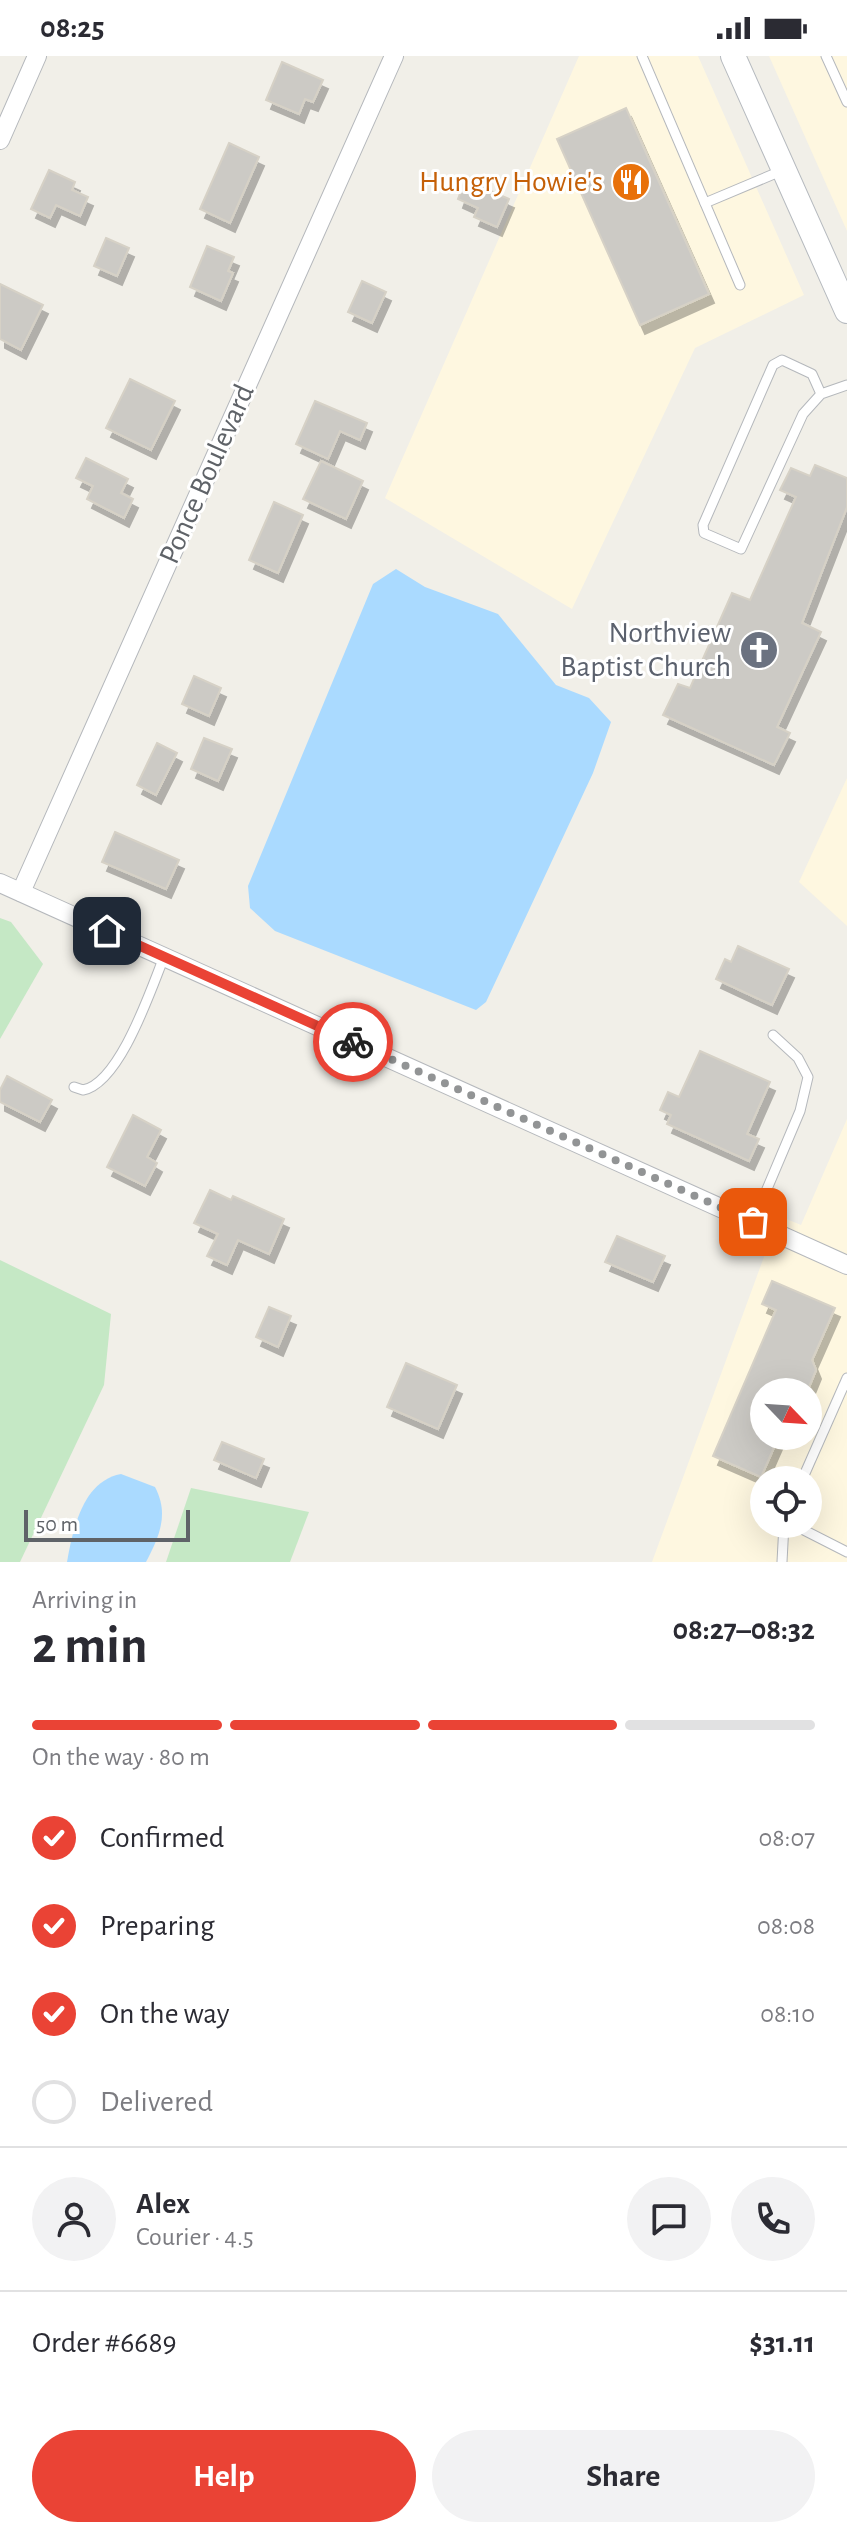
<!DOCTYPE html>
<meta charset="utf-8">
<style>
:root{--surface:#fff;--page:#f2f2f3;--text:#2b2b33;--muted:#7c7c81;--line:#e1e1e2;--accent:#ea4335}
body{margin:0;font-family:"Alegreya Sans",sans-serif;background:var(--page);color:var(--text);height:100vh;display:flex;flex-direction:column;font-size:30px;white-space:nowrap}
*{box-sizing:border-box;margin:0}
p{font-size:26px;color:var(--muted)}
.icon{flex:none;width:44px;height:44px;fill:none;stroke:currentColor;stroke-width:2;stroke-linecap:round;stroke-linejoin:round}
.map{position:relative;height:1506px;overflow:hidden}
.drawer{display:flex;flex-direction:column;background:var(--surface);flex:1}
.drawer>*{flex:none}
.needle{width:52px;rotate:115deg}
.buttons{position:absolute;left:750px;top:1322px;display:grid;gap:16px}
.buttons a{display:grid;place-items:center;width:72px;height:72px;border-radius:50%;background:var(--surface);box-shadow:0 8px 32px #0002;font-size:40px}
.scale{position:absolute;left:24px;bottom:20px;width:166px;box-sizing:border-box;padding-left:8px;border:4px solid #5f6368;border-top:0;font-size:22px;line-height:28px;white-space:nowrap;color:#5f6368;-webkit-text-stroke:6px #fff;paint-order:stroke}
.pin{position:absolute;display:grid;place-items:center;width:68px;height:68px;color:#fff;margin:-34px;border-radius:16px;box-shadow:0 4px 12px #0006}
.courier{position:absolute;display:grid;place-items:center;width:80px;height:80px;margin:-40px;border:6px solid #ea4335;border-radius:50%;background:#fff;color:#222;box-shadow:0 2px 10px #0007}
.overview em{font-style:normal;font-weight:700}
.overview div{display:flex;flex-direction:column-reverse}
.overview{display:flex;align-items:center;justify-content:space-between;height:136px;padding:0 32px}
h1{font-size:52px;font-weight:700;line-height:60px}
.bar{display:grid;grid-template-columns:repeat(4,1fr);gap:12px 8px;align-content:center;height:96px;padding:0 32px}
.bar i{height:10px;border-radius:6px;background:var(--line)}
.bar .selected{background:var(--accent)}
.bar p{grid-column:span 4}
.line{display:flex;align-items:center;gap:20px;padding:0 32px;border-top:2px solid var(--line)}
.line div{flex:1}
.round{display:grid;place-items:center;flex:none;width:84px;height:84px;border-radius:42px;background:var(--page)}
ol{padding:0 32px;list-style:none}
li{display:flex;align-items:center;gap:24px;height:88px}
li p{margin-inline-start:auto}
li .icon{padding:8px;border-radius:50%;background:var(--accent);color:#fff;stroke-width:4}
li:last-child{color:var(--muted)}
li i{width:44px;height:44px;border:4px solid var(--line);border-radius:50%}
.action{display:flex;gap:16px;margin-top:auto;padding:16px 32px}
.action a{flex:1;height:92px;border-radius:48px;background:var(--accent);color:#fff;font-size:32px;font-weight:700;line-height:92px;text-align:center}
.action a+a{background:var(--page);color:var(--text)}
.status{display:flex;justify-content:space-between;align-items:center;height:56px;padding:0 40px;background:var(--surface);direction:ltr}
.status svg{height:22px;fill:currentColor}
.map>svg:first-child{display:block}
.commercial{fill:#fef7e0;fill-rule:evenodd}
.green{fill:#c5e8c5}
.water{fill:#aadaff}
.building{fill:#cccac5;stroke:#d6d1c6;stroke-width:2;filter:url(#shadow)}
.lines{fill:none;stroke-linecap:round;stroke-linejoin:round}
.lane-casing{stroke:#b5b8bc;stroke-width:11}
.street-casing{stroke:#b5b8bc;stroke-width:20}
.secondary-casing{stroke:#b6babf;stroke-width:26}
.lane{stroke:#fff;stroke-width:9}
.street{stroke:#fff;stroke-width:18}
.secondary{stroke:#fff;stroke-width:24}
.done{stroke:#929495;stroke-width:8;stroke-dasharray:0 14.4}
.route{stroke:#ea4335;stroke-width:10}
.labels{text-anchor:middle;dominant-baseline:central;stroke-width:6;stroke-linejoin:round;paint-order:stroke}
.food-label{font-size:30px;fill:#c56008;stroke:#fff;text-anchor:end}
.street-label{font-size:30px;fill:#5f6368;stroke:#fff}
.worship-label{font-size:30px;fill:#5b616d;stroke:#fff;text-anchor:end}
</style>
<div class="status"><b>08:25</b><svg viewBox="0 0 49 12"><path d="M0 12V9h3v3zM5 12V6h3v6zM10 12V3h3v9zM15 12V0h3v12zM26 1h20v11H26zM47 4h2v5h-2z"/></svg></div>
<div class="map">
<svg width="847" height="1506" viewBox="0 0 847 1506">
<defs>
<filter id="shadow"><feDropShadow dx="5" dy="9" stdDeviation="0" flood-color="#0004"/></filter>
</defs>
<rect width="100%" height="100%" fill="#f1efe8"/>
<g class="commercial">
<path d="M579,0H698L804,239L695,292L572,553L385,442Z"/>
<path d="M769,0H847V175Z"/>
<path d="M847,722V870L799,826Z"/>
<path d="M847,1063V1506H652L779,1160L801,1169ZM764,1336H808V1380H764ZM764,1424H808V1468H764Z"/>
</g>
<g class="green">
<path d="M0,862L11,866L43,908L0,983Z"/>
<path d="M0,1204L111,1258L104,1329L20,1506H0Z"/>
<path d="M191,1432L309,1456L290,1506H166Z"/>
</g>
<g class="water">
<path d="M396,513L425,531L498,558L556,629L589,642L611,666L593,717L486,946L476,954L275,875L250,852L248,830L373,528Z"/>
<path d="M121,1418L155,1431C169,1458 160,1479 146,1506H67C73,1472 83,1425 121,1418Z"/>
</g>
<g class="building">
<path d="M282,6L323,24L313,46L305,43L299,58L266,44Z"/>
<path d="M626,52L709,238L640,269L557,83Z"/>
<path d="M229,87L259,101L230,167L200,153Z"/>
<path d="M49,114L75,126L72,134L88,141L80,160L56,149L50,162L31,153Z"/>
<path d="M465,124L509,143L497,171L474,161L478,152L458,143Z"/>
<path d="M106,182L129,192L117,220L94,210Z"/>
<path d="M207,190L234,201L228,215L233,217L221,245L190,231Z"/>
<path d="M362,225L386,236L372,267L348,256Z"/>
<path d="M0,228L43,249L21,294L0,283Z"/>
<path d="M130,323L175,345L151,394L106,372Z"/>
<path d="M315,345L367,367L360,384L340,375L328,403L296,388Z"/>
<path d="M86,402L128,423L121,437L133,443L124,462L87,443L93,430L76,422Z"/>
<path d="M321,405L363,425L346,463L303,443Z"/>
<path d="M815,409L847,422V451L802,567L821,576L777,671L790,677L774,709L663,659L678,628L690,632L732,537L750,544L796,441L780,434L791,412L810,420Z"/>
<path d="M274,446L303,459L278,517L249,504Z"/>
<path d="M194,620L221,632L209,660L182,648Z"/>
<path d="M204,682L232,693L218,725L191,713Z"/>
<path d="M157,687L177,697L156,739L137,729Z"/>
<path d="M115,776L179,804L166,833L102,806Z"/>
<path d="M738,890L789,913L772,949L716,923L725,903L731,906Z"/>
<path d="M700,995L770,1026L747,1078L759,1083L749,1105L667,1068L671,1059L660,1054L668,1036L679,1041Z"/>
<path d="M7,1020L52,1044L40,1066L0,1046V1034Z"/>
<path d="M133,1059L161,1074L147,1101L157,1107L145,1130L107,1111Z"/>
<path d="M210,1134L231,1144L233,1140L284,1163L269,1198L238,1184L227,1209L207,1200L218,1178L194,1167Z"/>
<path d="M617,1180L665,1200L653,1226L605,1206Z"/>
<path d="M772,1225L835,1252L812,1304L816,1314L807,1336H764V1380H779L761,1421L713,1400L776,1254L762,1248Z"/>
<path d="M269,1251L291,1260L278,1291L256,1281Z"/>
<path d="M406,1307L457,1329L438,1373L387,1351Z"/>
<path d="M222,1386L264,1403L256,1422L214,1404Z"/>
</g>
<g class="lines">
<g class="lane-casing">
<g id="lane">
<path d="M642,0L740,229"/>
<path d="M826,0L847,46"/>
<path d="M705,147L781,115"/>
<path d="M821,338L812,318L782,304L773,309L703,469L704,477L741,493L803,358L821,338L847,329"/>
<path d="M74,1031L83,1034C120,1027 151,933 164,901"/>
<path d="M753,1166L800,1055L808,1021L798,1002L773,979"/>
<path d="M802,1424L847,1322"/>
<path d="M792,1468L847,1496"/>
<path d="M782,1506L784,1468"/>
</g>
</g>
<g class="street-casing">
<g id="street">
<path d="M0,84L37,0"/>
<path d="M0,827L847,1209"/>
<path d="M21,836L394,0"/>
</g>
</g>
<g class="secondary-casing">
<path id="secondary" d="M733,0L847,255"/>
</g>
<use href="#lane" class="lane"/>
<use href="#street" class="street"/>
<use href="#secondary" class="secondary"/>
</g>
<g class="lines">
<path class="done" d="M353,986L753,1166"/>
<path class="route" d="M107,875L353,986"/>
</g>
<defs>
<g id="restaurant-disc" transform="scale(2)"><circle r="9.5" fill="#e8710a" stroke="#fff"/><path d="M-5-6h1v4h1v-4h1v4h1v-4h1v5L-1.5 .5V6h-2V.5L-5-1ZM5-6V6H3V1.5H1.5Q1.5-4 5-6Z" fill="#fff"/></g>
<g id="church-disc" transform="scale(2)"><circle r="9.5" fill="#6b7280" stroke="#fff"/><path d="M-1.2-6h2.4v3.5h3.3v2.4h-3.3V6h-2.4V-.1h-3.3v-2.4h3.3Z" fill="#fff"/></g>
</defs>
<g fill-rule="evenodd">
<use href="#restaurant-disc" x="631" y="126"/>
<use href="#church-disc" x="759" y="594"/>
</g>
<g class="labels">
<g class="food-label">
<text x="603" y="126">Hungry Howie's</text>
</g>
<g class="street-label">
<text transform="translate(207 418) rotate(-66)">Ponce Boulevard</text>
</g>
<g class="worship-label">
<text x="731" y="577">Northview<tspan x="731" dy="34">Baptist Church</tspan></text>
</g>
</g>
</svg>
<div class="buttons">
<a><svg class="needle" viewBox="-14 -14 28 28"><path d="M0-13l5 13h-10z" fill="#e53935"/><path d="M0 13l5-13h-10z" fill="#7c7c81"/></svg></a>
<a><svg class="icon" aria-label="locate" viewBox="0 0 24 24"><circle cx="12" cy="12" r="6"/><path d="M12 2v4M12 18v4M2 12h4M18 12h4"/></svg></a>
</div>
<div class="scale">50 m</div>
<div class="pin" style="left:753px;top:1166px;background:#ea580c"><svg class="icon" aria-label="bag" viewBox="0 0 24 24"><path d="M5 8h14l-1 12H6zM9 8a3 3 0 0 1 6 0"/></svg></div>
<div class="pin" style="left:107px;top:875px;background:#1f2937"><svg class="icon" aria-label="home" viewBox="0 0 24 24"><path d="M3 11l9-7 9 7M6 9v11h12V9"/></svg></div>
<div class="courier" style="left:353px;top:986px"><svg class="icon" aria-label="bike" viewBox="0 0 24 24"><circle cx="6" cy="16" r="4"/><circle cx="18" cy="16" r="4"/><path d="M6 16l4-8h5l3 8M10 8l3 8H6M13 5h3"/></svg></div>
</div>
<section class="drawer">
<div class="overview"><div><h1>2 min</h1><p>Arriving in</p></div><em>08:27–08:32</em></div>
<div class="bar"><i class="selected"></i><i class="selected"></i><i class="selected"></i><i></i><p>On the way · 80 m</p></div>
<ol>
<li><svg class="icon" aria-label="check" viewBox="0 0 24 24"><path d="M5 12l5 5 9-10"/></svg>Confirmed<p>08:07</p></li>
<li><svg class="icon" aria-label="check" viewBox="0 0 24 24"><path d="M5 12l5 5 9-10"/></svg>Preparing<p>08:08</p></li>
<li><svg class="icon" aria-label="check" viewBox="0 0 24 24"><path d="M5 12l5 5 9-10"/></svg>On the way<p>08:10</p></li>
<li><i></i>Delivered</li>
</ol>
<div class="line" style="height:144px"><a class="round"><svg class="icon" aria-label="person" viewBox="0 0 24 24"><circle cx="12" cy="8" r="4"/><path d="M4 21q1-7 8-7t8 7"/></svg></a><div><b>Alex</b><p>Courier · 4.5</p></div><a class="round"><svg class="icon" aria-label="chat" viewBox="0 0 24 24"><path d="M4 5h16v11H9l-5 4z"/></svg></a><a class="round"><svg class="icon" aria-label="phone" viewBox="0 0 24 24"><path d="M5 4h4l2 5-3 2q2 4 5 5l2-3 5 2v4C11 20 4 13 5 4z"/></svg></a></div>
<div class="line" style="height:104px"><div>Order #6689</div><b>$31.11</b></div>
<div class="action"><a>Help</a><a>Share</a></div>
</section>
